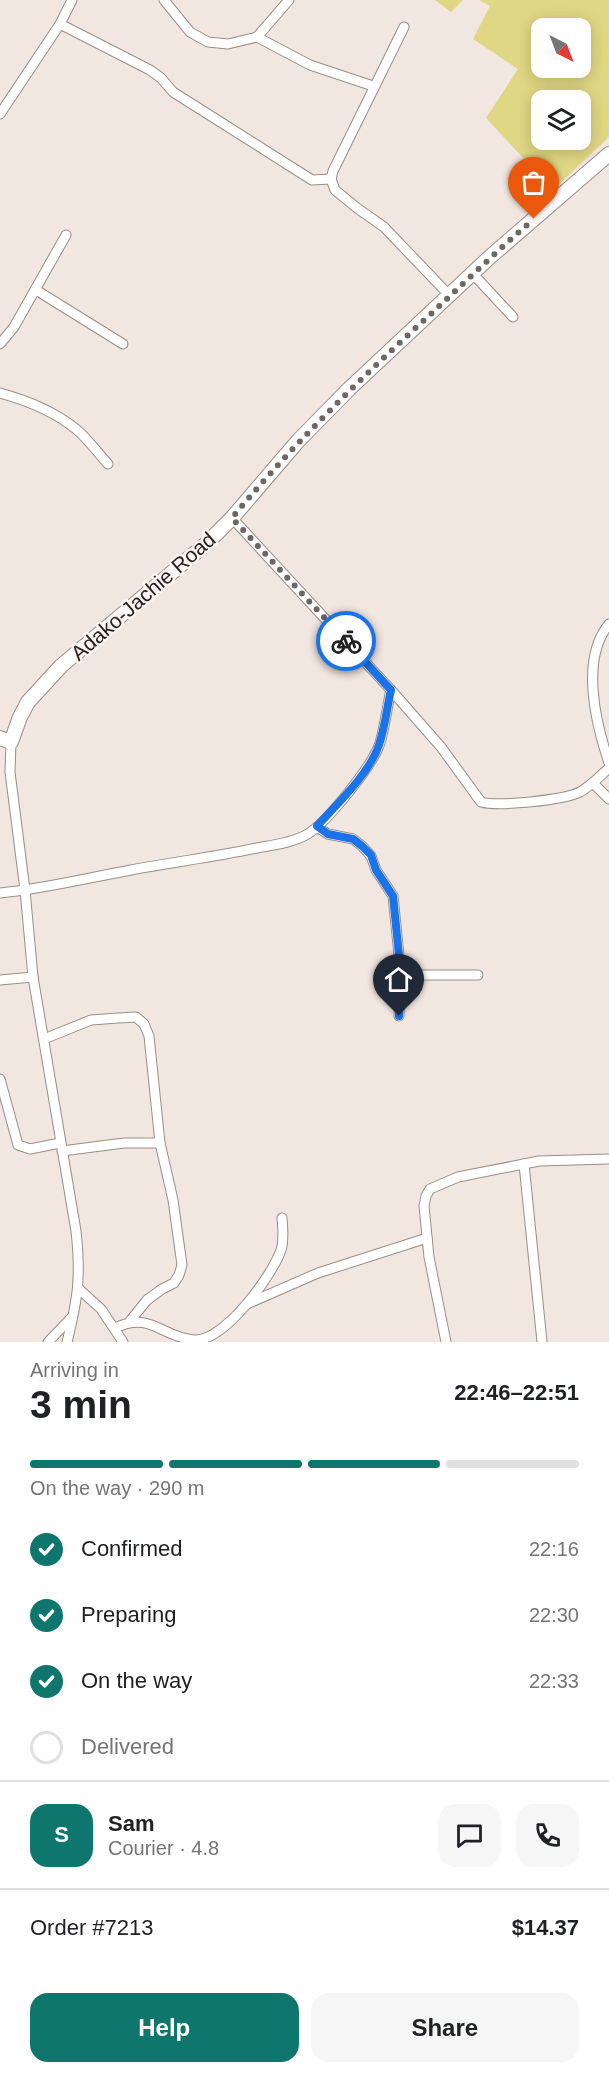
<!DOCTYPE html>
<meta charset="utf-8">
<style>
:root{--surface:#fff;--page:#f6f6f6;--text:#202124;--muted:#757577;--line:#e0e0e0;--accent:#0f766e}
body{margin:0;font-family:Arial,sans-serif;background:var(--page);color:var(--text);height:100vh;display:flex;flex-direction:column;font-size:22px;white-space:nowrap}
*{box-sizing:border-box;margin:0}
p{font-size:20px;color:var(--muted)}
.icon{flex:none;width:33px;height:33px;fill:none;stroke:currentColor;stroke-width:2;stroke-linecap:round;stroke-linejoin:round}
.map{position:relative;height:1342px;overflow:hidden}
.panel{display:flex;flex-direction:column;background:var(--surface);flex:1}
.panel>*{flex:none}
.needle{width:39px;rotate:138deg}
.buttons{position:absolute;left:531px;top:18px;display:grid;gap:12px}
.buttons a{display:grid;place-items:center;width:60px;height:60px;border-radius:12px;background:var(--surface);box-shadow:0 3px 15px #0003;font-size:30px}
.pin{position:absolute;display:grid;place-items:center;width:51px;height:51px;color:#fff;margin:-62px -26px;border-radius:50% 50% 50% 0;rotate:-45deg;box-shadow:0 0 6px #0007}
.pin .icon{rotate:45deg}
.courier{position:absolute;display:grid;place-items:center;width:60px;height:60px;margin:-30px;border:4px solid #1a73e8;border-radius:50%;background:#fff;color:#222;box-shadow:0 2px 8px #0007}
.headline em{font-style:normal;font-weight:800}
.headline div{display:flex;flex-direction:column-reverse}
.headline{display:flex;align-items:center;justify-content:space-between;height:102px;padding:0 30px}
h1{font-size:39px;font-weight:800;line-height:45px}
.bar{display:grid;grid-template-columns:repeat(4,1fr);gap:9px 6px;align-content:center;height:72px;padding:0 30px}
.bar i{height:8px;border-radius:4px;background:var(--line)}
.bar .on{background:var(--accent)}
.bar p{grid-column:span 4}
.line{display:flex;align-items:center;gap:15px;padding:0 30px;border-top:2px solid var(--line)}
.line div{flex:1}
.round{display:grid;place-items:center;flex:none;width:63px;height:63px;border-radius:18px;background:var(--page)}
ol{padding:0 30px;list-style:none}
li{display:flex;align-items:center;gap:18px;height:66px}
li p{margin-inline-start:auto}
li .icon{padding:6px;border-radius:50%;background:var(--accent);color:#fff;stroke-width:4}
li:last-child{color:var(--muted)}
li i{width:33px;height:33px;border:3px solid var(--line);border-radius:50%}
.primary-button{display:flex;gap:12px;margin-top:auto;padding:12px 30px}
.primary-button a{flex:1;height:69px;border-radius:18px;background:var(--accent);color:#fff;font-size:24px;font-weight:800;line-height:69px;text-align:center}
.primary-button a+a{background:var(--page);color:var(--text)}
.map>svg:first-child{display:block}
.green{fill:#dfd784;fill-rule:evenodd}
.lines{fill:none;stroke-linecap:round;stroke-linejoin:round}
.street-casing{stroke:#988e88;stroke-width:11}
.secondary-casing{stroke:#988e88;stroke-width:16}
.street{stroke:#fff;stroke-width:9}
.secondary{stroke:#fff;stroke-width:14}
.done{stroke:#6d6763;stroke-width:6;stroke-dasharray:0 10.8}
.route{stroke:#1a73e8;stroke-width:8}
.labels{text-anchor:middle;dominant-baseline:central;stroke-width:5;stroke-linejoin:round;paint-order:stroke}
.street-label{font-size:21px;fill:#26221f;stroke:#fdf4ef}
</style>
<div class="map">
<svg width="609" height="1342" viewBox="0 0 609 1342">
<rect width="100%" height="100%" fill="#f2e6e0"/>
<g class="green">
<path d="M435,0H463L451,12Z"/>
<path d="M479,0H609V137L553,190L486,118L518,69L473,39L490,6ZM542,28H580V68H542ZM542,100H580V140H542Z"/>
</g>
<g class="lines">
<g class="street-casing">
<g id="street">
<path d="M164,0L190,32L208,42L228,44L257,37L289,0"/>
<path d="M60,24L150,70L161,78L173,92L312,180L331,179"/>
<path d="M404,27L333,171L331,179L335,190L357,208L384,227L450,296"/>
<path d="M257,37L310,65L373,86"/>
<path d="M0,114L60,24L72,0"/>
<path d="M473,274L513,317"/>
<path d="M36,290L123,344"/>
<path d="M0,344L14,327L66,235"/>
<path d="M0,393C26,400 55,412 76,429C88,439 97,452 108,464"/>
<path d="M232,518L391,690L441,747L481,802C498,807 564,800 580,792C591,786 600,776 609,768"/>
<path d="M609,624C580,659 596,724 609,763"/>
<path d="M11,742L10,772L25,890L33,977L76,1231C81,1276 78,1298 67,1342"/>
<path d="M593,783L609,799"/>
<path d="M317,827L328,834L353,839L362,846L371,856L376,870L393,896L401,975L399,1016"/>
<path d="M0,893C44,889 87,878 131,870C173,862 215,857 257,848C273,845 291,843 306,835C326,824 373,765 380,743C385,726 387,707 391,690"/>
<path d="M401,975H478"/>
<path d="M0,980L33,977"/>
<path d="M44,1039L91,1020L118,1018L136,1017L144,1024L149,1036L160,1143L173,1200L182,1265L179,1275L174,1283L162,1289L147,1300L130,1321"/>
<path d="M0,1079L18,1145L30,1149L60,1143"/>
<path d="M62,1151L124,1143H160"/>
<path d="M524,1164L542,1342"/>
<path d="M79,1289L101,1309L123,1342"/>
<path d="M247,1304L318,1273L427,1238"/>
<path d="M115,1328C151,1311 161,1337 194,1340C224,1342 272,1276 281,1250C284,1240 283,1228 282,1218"/>
<path d="M48,1342L72,1317"/>
<path d="M446,1342L429,1257L424,1206L426,1196L430,1189L458,1177L539,1161L609,1159"/>
</g>
</g>
<g class="secondary-casing">
<path id="secondary" d="M0,738L11,742L20,717L28,702L61,666L207,543L232,518L298,441L349,389L491,256L609,154"/>
</g>
<use href="#street" class="street"/>
<use href="#secondary" class="secondary"/>
</g>
<g class="lines">
<path class="done" d="M346,641L232,518C293,444 362,377 433,312C466,281 499,249 534,219"/>
<path class="route" d="M346,641L391,690C387,707 385,727 379,745C369,774 338,803 317,826L328,834L353,839L362,846L371,855L376,870L393,896L401,975L399,1016"/>
</g>
<g class="labels">
<g class="street-label">
<text transform="translate(143 596) rotate(-41)">Adako-Jachie Road</text>
</g>
</g>
</svg>
<div class="buttons">
<a><svg class="needle" viewBox="-14 -14 28 28"><path d="M0-13l5 13h-10z" fill="#e53935"/><path d="M0 13l5-13h-10z" fill="#757577"/></svg></a>
<a><svg class="icon" aria-label="layers" viewBox="0 0 24 24"><path d="M12 4l9 5-9 5-9-5zM3 14l9 5 9-5"/></svg></a>
</div>
<div class="pin" style="left:534px;top:219px;background:#ea580c"><svg class="icon" aria-label="bag" viewBox="0 0 24 24"><path d="M5 8h14l-1 12H6zM9 8a3 3 0 0 1 6 0"/></svg></div>
<div class="pin" style="left:399px;top:1016px;background:#1f2937"><svg class="icon" aria-label="home" viewBox="0 0 24 24"><path d="M3 11l9-7 9 7M6 9v11h12V9"/></svg></div>
<div class="courier" style="left:346px;top:641px"><svg class="icon" aria-label="bike" viewBox="0 0 24 24"><circle cx="6" cy="16" r="4"/><circle cx="18" cy="16" r="4"/><path d="M6 16l4-8h5l3 8M10 8l3 8H6M13 5h3"/></svg></div>
</div>
<section class="panel">
<div class="headline"><div><h1>3 min</h1><p>Arriving in</p></div><em>22:46–22:51</em></div>
<div class="bar"><i class="on"></i><i class="on"></i><i class="on"></i><i></i><p>On the way · 290 m</p></div>
<ol>
<li><svg class="icon" aria-label="check" viewBox="0 0 24 24"><path d="M5 12l5 5 9-10"/></svg>Confirmed<p>22:16</p></li>
<li><svg class="icon" aria-label="check" viewBox="0 0 24 24"><path d="M5 12l5 5 9-10"/></svg>Preparing<p>22:30</p></li>
<li><svg class="icon" aria-label="check" viewBox="0 0 24 24"><path d="M5 12l5 5 9-10"/></svg>On the way<p>22:33</p></li>
<li><i></i>Delivered</li>
</ol>
<div class="line" style="height:108px"><b class="round" style="background:var(--accent);color:#fff">S</b><div><b>Sam</b><p>Courier · 4.8</p></div><a class="round"><svg class="icon" aria-label="chat" viewBox="0 0 24 24"><path d="M4 5h16v11H9l-5 4z"/></svg></a><a class="round"><svg class="icon" aria-label="phone" viewBox="0 0 24 24"><path d="M5 4h4l2 5-3 2q2 4 5 5l2-3 5 2v4C11 20 4 13 5 4z"/></svg></a></div>
<div class="line" style="height:78px"><div>Order #7213</div><b>$14.37</b></div>
<div class="primary-button"><a>Help</a><a>Share</a></div>
</section>
